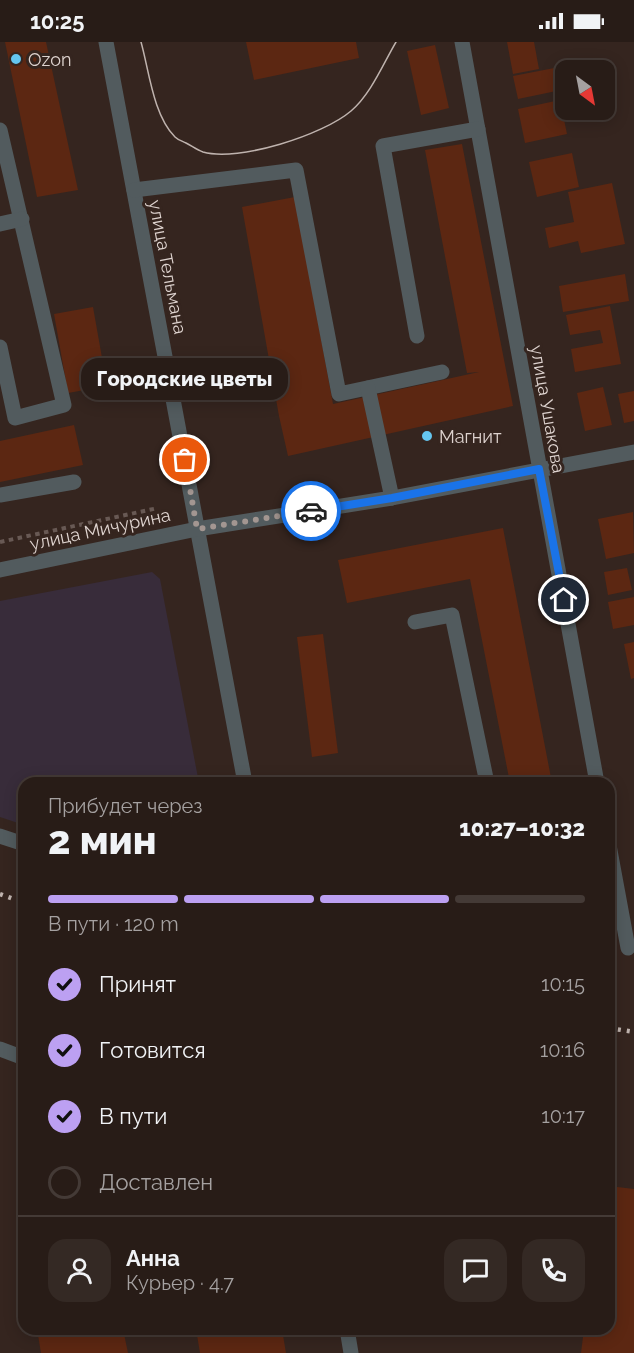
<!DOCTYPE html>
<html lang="ru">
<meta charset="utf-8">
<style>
:root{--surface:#281c17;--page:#342924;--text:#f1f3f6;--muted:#a5a1a1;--line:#443a36;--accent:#bca0f2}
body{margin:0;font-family:Raleway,sans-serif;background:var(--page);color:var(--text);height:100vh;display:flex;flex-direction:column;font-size:22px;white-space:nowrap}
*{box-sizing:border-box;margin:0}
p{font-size:20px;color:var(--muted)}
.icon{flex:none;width:33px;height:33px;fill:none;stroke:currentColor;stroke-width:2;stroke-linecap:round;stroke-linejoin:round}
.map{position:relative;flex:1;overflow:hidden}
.drawer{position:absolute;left:18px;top:735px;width:597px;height:558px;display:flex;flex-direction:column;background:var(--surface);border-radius:18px;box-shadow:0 3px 15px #0003,0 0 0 2px var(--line)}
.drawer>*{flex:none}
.needle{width:39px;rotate:148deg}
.buttons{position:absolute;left:555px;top:18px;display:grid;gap:12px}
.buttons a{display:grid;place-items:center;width:60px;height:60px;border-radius:12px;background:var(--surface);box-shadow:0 3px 15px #0003,0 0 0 2px var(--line);font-size:30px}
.pin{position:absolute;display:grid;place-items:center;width:51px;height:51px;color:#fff;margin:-26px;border:3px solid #fff;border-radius:50%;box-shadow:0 2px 6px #0007}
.courier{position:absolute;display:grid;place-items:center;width:60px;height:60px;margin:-30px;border:4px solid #1a73e8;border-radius:50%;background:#fff;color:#222;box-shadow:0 2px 8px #0007}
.bubble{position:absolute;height:42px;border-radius:18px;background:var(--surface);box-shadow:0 3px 15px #0003,0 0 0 2px var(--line);font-size:20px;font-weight:800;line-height:42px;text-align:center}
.head em{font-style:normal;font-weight:800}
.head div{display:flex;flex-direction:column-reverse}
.head{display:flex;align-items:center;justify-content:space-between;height:102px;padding:0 30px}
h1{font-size:39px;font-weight:800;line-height:45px}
.bar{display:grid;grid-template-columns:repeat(4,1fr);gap:9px 6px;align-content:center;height:72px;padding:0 30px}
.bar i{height:8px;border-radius:4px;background:var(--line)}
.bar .active{background:var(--accent)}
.bar p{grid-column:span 4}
.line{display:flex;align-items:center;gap:15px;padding:0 30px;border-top:2px solid var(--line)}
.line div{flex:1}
.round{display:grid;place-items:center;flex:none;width:63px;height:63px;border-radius:18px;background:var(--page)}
ol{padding:0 30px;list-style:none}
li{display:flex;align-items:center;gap:18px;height:66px}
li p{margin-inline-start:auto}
li .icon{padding:6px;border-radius:50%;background:var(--accent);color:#111;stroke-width:4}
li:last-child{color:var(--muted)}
li i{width:33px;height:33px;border:3px solid var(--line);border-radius:50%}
.status{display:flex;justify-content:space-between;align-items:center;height:42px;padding:0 30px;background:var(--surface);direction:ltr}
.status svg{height:16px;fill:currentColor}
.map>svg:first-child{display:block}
.commercial{fill:#382c3a}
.building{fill:#5c2712}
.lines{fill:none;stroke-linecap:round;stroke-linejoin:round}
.path{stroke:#685954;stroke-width:4;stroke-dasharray:4.5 4.5;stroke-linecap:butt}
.minor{stroke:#525b5e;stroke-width:15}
.tram{stroke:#bfb3ae;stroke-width:1.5}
.rail{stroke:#bfb3ae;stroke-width:4.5;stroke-dasharray:3 6;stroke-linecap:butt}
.done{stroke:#a39691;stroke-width:6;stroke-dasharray:0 10.8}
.route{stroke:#1a73e8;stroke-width:8}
.poi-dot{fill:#65c5ef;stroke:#35251f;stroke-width:2}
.labels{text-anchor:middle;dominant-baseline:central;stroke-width:6;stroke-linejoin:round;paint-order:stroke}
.poi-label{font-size:18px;fill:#ded3cf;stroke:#35251f;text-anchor:start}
.street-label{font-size:18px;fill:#ded3cf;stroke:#35251f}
</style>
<div class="status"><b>10:25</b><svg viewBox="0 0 49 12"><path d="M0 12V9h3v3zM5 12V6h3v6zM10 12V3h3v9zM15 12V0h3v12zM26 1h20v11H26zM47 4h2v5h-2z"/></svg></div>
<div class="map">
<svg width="634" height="1311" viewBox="0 0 634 1311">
<rect width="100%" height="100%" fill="#35251f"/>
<path class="commercial" d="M152,530L160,537L199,741H24V783L0,775V559Z"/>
<g class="building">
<path d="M5,0H46L78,148L37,155Z"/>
<path d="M246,0H356L359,16L254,38Z"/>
<path d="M507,0H534L539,27L513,32Z"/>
<path d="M435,3L449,66L421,73L407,9Z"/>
<path d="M575,22L576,28H566V47L518,57L513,34Z"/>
<path d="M560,58L567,92L525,101L518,67Z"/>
<path d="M462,102L513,364L288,414L279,374L242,165L295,155L333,362L479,330L467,331L425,108Z"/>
<path d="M572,111L579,145L537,155L529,120Z"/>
<path d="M612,141L625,202L581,211L578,199L549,206L545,186L574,180L568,150Z"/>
<path d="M625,232L629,259L563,270L559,244Z"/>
<path d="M610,264L621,322L575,330L571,307L603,301L600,288L570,293L566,273Z"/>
<path d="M93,265L107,344L68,351L54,272Z"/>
<path d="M603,345L612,383L585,389L577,351Z"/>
<path d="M634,349V379L624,381L618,352Z"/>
<path d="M74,383L83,423L0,440V399Z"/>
<path d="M633,470L634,511L606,517L598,477Z"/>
<path d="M503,486L552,741H510L470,537L347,561L338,518Z"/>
<path d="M627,526L632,548L608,553L604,530Z"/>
<path d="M634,555V583L613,587L608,560Z"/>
<path d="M323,592L338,711L312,715L297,595Z"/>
<path d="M634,600V636L631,637L624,602Z"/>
<path d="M609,1144L634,1147V1311H581L584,1287H609Z"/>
<path d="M37,1287H123L128,1311H41Z"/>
<path d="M196,1287H282L286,1311H200Z"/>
</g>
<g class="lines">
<path class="path" d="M0,500L158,466"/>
<g class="minor">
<path d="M106,0L245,741"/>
<path d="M462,0L597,741"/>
<path d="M0,88L64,363L15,376L0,305"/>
<path d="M134,148L296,128L339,352L442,330"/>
<path d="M0,182L22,177"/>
<path d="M417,294L383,104L478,87"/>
<path d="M368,346L392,456"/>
<path d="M0,453L74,440"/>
<path d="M0,528L197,487L392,456L634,410"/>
<path d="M415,580L452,573L487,741"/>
<path d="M0,794L24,802"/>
<path d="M609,803L628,906"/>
<path d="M0,1007L24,1016"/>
<path d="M347,1287L351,1311"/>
</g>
<path class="tram" d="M141,0C149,28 153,73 175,95C178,98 182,99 186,101C192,104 197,108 203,110C239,120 323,93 351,69C371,52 383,22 396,0"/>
<g class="rail">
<path d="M0,852L24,861"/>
<path d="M609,986L634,990"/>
</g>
</g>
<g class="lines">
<path class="done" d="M185,418L197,487L311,469"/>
<path class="route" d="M311,469L392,456L539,427L564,558"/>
</g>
<g class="poi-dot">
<circle cx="16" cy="17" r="6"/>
<circle cx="427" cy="394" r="6"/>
</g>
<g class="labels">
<g class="poi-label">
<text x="28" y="17">Ozon</text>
<text x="439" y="394">Магнит</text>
</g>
<g class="street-label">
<text transform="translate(168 225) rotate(79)">улица Тельмана</text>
<text transform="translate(548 367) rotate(80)">улица Ушакова</text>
<text transform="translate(100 487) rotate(-12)">улица Мичурина</text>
</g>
</g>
</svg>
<div class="buttons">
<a><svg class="needle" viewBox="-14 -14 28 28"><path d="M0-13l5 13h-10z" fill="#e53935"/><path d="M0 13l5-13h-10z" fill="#a5a1a1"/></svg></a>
</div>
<div class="pin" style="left:185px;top:418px;background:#ea580c"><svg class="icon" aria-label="bag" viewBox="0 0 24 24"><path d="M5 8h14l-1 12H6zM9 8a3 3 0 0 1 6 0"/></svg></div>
<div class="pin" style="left:564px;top:558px;background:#1f2937"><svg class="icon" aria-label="home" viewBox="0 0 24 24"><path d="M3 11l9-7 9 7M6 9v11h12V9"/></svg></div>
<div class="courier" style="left:311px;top:469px"><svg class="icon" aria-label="car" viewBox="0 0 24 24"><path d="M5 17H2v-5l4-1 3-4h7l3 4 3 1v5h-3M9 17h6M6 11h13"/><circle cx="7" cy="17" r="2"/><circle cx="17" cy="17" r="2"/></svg></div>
<div class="bubble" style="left:81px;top:316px;width:207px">Городские цветы</div>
<section class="drawer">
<div class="head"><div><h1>2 мин</h1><p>Прибудет через</p></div><em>10:27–10:32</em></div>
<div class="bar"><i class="active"></i><i class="active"></i><i class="active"></i><i></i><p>В пути · 120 m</p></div>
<ol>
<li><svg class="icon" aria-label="check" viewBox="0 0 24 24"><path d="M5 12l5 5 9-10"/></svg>Принят<p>10:15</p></li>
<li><svg class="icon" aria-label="check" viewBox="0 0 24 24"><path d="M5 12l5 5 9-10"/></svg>Готовится<p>10:16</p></li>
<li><svg class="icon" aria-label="check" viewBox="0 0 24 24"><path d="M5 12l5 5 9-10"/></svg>В пути<p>10:17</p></li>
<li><i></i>Доставлен</li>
</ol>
<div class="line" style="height:108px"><a class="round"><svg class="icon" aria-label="person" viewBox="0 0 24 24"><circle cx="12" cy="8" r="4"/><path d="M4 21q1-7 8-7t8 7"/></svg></a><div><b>Анна</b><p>Курьер · 4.7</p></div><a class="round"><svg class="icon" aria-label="chat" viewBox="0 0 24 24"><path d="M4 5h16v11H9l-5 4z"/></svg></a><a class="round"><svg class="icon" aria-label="phone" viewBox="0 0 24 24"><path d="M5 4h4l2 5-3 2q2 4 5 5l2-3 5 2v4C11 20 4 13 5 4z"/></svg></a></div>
</section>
</div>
